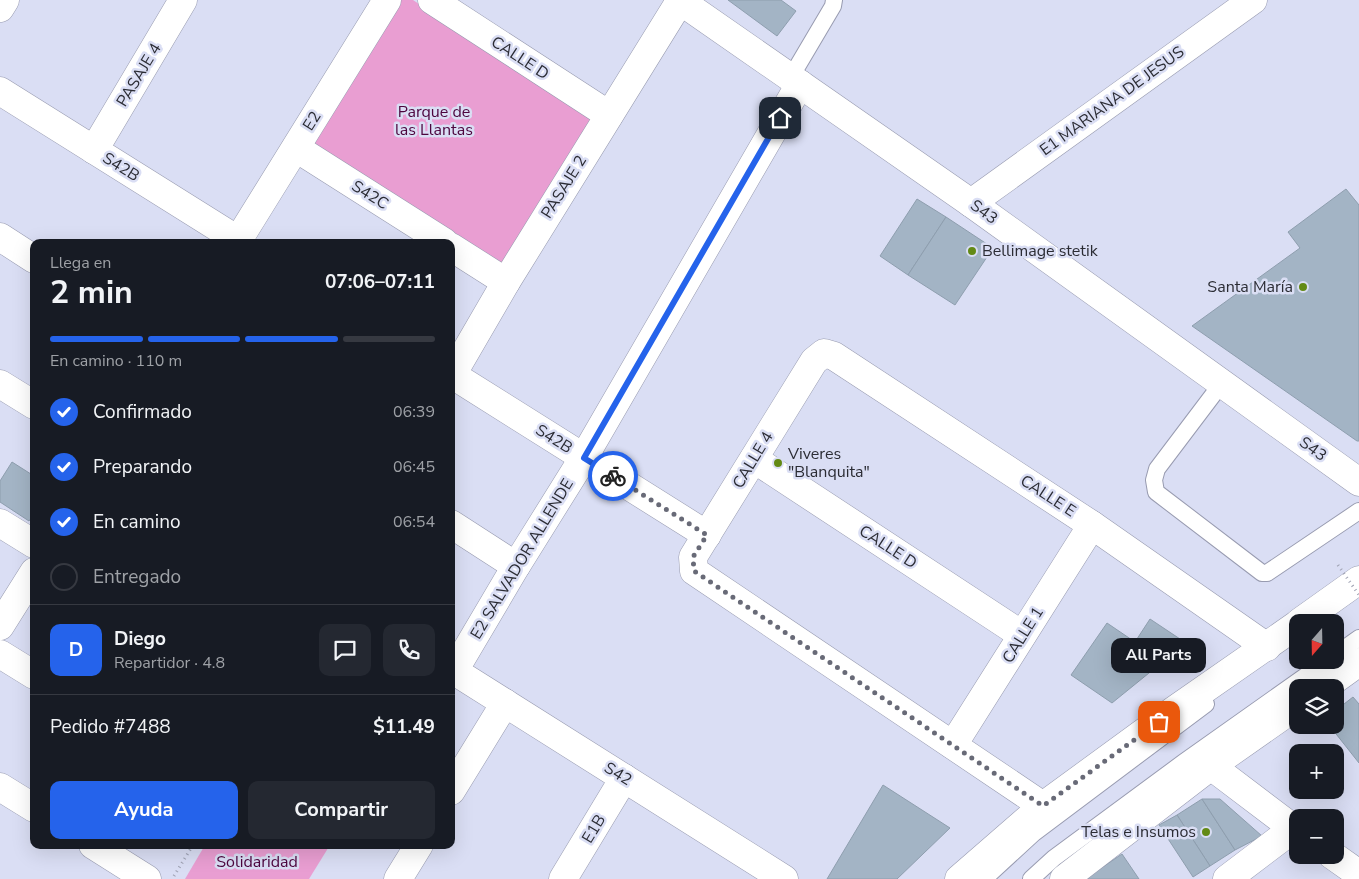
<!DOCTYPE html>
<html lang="es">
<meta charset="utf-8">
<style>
:root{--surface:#171b24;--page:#242831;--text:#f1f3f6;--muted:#9ea1a6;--line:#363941;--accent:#2563eb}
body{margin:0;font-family:"Nunito Sans",sans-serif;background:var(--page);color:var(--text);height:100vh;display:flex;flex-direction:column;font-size:19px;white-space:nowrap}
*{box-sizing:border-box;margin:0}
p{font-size:16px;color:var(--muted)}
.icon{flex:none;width:28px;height:28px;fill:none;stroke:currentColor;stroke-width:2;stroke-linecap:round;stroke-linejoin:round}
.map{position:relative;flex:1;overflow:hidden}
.sheet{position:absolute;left:30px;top:239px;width:425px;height:610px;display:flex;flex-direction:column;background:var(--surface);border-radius:10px;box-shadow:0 5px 20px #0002}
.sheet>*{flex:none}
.needle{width:32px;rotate:200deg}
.controls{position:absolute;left:1289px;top:614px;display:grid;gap:10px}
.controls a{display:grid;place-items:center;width:55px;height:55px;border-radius:10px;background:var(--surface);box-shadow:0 5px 20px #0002;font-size:25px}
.pin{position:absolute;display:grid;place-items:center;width:42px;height:42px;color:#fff;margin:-21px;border-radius:10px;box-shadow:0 2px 8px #0006}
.courier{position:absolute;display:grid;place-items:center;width:50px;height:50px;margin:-25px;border:4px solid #2563eb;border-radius:50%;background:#fff;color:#222;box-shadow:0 1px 6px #0007}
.bubble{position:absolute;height:35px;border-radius:10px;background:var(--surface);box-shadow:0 5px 20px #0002;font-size:16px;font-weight:700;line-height:35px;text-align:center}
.head em{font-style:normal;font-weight:700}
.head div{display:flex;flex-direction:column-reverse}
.head{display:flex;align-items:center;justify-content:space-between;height:85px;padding:0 20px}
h1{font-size:32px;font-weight:700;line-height:38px}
.bar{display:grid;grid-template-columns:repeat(4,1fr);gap:8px 5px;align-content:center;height:60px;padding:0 20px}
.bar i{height:6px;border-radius:4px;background:var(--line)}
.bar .active{background:var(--accent)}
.bar p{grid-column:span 4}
.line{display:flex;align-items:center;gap:12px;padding:0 20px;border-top:1px solid var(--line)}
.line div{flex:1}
.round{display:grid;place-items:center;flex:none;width:52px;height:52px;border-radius:10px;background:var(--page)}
ol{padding:0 20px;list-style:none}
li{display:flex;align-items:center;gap:15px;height:55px}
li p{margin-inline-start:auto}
li .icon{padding:5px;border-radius:50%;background:var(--accent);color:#fff;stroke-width:4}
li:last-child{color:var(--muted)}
li i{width:28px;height:28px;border:2px solid var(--line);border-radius:50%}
.button{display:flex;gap:10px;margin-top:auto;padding:10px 20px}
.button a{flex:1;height:58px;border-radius:10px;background:var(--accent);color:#fff;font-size:20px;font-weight:700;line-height:58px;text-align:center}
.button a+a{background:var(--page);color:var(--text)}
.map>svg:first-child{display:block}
.green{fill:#e99ed2}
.building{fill:#a3b4c5;stroke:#8e9eae}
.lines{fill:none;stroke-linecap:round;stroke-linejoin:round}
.lane-casing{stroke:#989bb0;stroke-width:18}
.street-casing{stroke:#989bb0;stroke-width:29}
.primary-casing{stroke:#989bb0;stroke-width:29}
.path{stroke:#9fa2b3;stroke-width:3;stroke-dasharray:1 4;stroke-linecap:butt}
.lane{stroke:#fff;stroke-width:16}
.street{stroke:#fff;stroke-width:28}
.primary{stroke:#fff;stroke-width:28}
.path-bridge{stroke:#9fa2b3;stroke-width:3;stroke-dasharray:1 4;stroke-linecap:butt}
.done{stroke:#686a77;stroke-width:5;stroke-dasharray:0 9}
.route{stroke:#2563eb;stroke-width:6}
.poi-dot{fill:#638a15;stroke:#dadef4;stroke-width:2}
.labels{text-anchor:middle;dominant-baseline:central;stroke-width:5;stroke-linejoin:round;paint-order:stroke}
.street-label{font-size:16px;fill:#2b2c34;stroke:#dadef4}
.park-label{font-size:16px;fill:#4d053e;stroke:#dadef4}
.poi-label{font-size:16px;fill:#2b2c34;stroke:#dadef4;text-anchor:start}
</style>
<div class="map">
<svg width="1359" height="879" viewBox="0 0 1359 879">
<rect width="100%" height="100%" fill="#dadef4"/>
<g class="green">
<path d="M396,0H413L602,127L503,269L307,146Z"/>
<path d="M205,845H330L309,879H185Z"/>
</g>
<g class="building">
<path d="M728,0H781L796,11L777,36Z"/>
<path d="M1346,189L1359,205V441H1357L1192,326L1300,248L1288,232Z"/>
<path d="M917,199L946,217L908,275L880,256Z"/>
<path d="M946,217L993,248L955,305L908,275Z"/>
<path d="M12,462L34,476V514L29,521L0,502V481Z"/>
<path d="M1150,619L1186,643L1112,703L1071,675L1107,623L1135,642Z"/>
<path d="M1353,697L1359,704V763L1329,725H1335V711Z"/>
<path d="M883,785L950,828L897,879H827Z"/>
<path d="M1202,799L1235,850L1210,866L1177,815Z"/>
<path d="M1202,799H1220L1262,836L1235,850Z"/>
<path d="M1177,815L1210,866L1193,877L1159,825Z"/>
<path d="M1122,854L1139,879H1085Z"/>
</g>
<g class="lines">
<g class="lane-casing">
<g id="lane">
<path d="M791,77L833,6L834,0"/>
<path d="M1222,383L1157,469L1154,480L1156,492L1262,573H1267L1359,511"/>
<path d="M1335,655L1359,638"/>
<path d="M984,879L1034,833L1206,704"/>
<path d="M1031,879L1054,858L1184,762L1328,660"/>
</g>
</g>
<g class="street-casing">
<g id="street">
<path d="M432,0L609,115"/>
<path d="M679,0L971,203L1359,482"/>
<path d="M0,8L5,0"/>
<path d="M0,91L241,242"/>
<path d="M296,148L444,242"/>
<path d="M94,150L183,0"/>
<path d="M971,203L1253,0"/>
<path d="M0,237L34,259"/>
<path d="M237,242L387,0"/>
<path d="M451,247L506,282"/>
<path d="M451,374L707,535"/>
<path d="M452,375L506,282L680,1"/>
<path d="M0,384L34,405"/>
<path d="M754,459L1022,635"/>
<path d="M0,523L34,544"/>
<path d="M451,524L516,566"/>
<path d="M0,626L34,572"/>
<path d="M0,654L34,675"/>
<path d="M451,669L784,879"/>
<path d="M454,671L516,566L584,457L800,84"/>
<path d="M953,745L1092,525"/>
<path d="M1211,766L1298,832"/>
<path d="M0,787L34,808"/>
<path d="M451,791L505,703"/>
<path d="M1043,806L694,571L693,557L814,361L824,353L834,356L1092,525L1267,647"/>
<path d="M93,845L147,879"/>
<path d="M1332,855L1359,874"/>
<path d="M398,879L419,845"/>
<path d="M563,879L624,778"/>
<path d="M1227,879L1293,829"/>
</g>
</g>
<g class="primary-casing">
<g id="primary">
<path d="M1300,622L1359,580"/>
<path d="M1323,688L1359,662"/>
<path d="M959,879L1043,806L1173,711L1298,624"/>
<path d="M1064,879L1211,766L1298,705"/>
</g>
</g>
<path class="path" d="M174,876L193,845"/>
<use href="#lane" class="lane"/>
<use href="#street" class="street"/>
<use href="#primary" class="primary"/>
<path class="path-bridge" d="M1338,565L1359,595"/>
</g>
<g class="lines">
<path class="done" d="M613,476L707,535L693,557L694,571L1043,806L1159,722"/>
<path class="route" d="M613,476L584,458L780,118"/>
</g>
<g class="poi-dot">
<circle cx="972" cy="251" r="5"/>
<circle cx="1303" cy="287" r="5"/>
<circle cx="778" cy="463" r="5"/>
<circle cx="1206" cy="832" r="5"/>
</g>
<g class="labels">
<g class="street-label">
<text transform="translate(520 58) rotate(33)">CALLE D</text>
<text transform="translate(139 75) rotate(-59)">PASAJE 4</text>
<text transform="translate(1112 101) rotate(-36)">E1 MARIANA DE JESUS</text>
<text transform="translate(312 121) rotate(-58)">E2</text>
<text transform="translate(121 167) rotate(32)">S42B</text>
<text transform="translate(564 187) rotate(-58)">PASAJE 2</text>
<text transform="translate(370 195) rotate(32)">S42C</text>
<text transform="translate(984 212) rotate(36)">S43</text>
<text transform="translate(554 439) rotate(32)">S42B</text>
<text transform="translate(1313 449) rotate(36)">S43</text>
<text transform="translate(753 460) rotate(-59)">CALLE 4</text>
<text transform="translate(1048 496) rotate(33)">CALLE E</text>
<text transform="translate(888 547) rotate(33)">CALLE D</text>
<text transform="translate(522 559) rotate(-59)">E2 SALVADOR ALLENDE</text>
<text transform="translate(1023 635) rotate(-58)">CALLE 1</text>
<text transform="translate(618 774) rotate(32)">S42</text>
<text transform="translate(594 829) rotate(-59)">E1B</text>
</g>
<g class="park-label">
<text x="434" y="112">Parque de<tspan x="434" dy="18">las Llantas</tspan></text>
<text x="257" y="862">Solidaridad</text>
</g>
<g class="poi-label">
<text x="982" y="251">Bellimage stetik</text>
<text x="1293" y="287" text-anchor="end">Santa María</text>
<text x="788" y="454">Viveres<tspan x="788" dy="18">"Blanquita"</tspan></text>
<text x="1196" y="832" text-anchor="end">Telas e Insumos</text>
</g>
</g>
</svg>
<div class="controls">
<a><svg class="needle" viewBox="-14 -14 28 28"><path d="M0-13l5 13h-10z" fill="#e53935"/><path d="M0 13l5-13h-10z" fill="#9ea1a6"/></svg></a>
<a><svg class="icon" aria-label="layers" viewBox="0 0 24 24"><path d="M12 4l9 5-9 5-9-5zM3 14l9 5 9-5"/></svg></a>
<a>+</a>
<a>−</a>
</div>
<div class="pin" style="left:1159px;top:722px;background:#ea580c"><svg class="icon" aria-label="bag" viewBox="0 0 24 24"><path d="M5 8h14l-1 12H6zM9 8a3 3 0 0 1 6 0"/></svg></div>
<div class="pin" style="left:780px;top:118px;background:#1f2937"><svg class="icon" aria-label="home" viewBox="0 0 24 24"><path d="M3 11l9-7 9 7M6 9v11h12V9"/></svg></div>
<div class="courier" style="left:613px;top:476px"><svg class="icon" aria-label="bike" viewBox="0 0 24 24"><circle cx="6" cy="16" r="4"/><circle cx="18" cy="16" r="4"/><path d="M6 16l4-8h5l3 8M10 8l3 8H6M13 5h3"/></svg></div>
<div class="bubble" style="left:1111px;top:638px;width:95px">All Parts</div>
<section class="sheet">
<div class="head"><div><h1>2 min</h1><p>Llega en</p></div><em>07:06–07:11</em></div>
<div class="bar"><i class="active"></i><i class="active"></i><i class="active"></i><i></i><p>En camino · 110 m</p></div>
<ol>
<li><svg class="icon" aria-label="check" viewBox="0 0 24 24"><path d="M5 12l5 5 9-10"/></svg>Confirmado<p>06:39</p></li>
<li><svg class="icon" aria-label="check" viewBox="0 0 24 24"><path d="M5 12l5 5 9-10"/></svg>Preparando<p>06:45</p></li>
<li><svg class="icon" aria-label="check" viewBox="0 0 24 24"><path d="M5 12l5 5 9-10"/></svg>En camino<p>06:54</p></li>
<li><i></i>Entregado</li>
</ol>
<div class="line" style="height:90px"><b class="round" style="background:var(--accent);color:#fff">D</b><div><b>Diego</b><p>Repartidor · 4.8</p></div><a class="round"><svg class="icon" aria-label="chat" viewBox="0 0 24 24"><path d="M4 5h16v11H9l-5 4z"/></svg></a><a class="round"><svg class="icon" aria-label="phone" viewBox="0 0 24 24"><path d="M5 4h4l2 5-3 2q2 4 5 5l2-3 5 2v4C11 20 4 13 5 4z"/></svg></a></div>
<div class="line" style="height:65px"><div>Pedido #7488</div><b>$11.49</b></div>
<div class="button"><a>Ayuda</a><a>Compartir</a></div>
</section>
</div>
